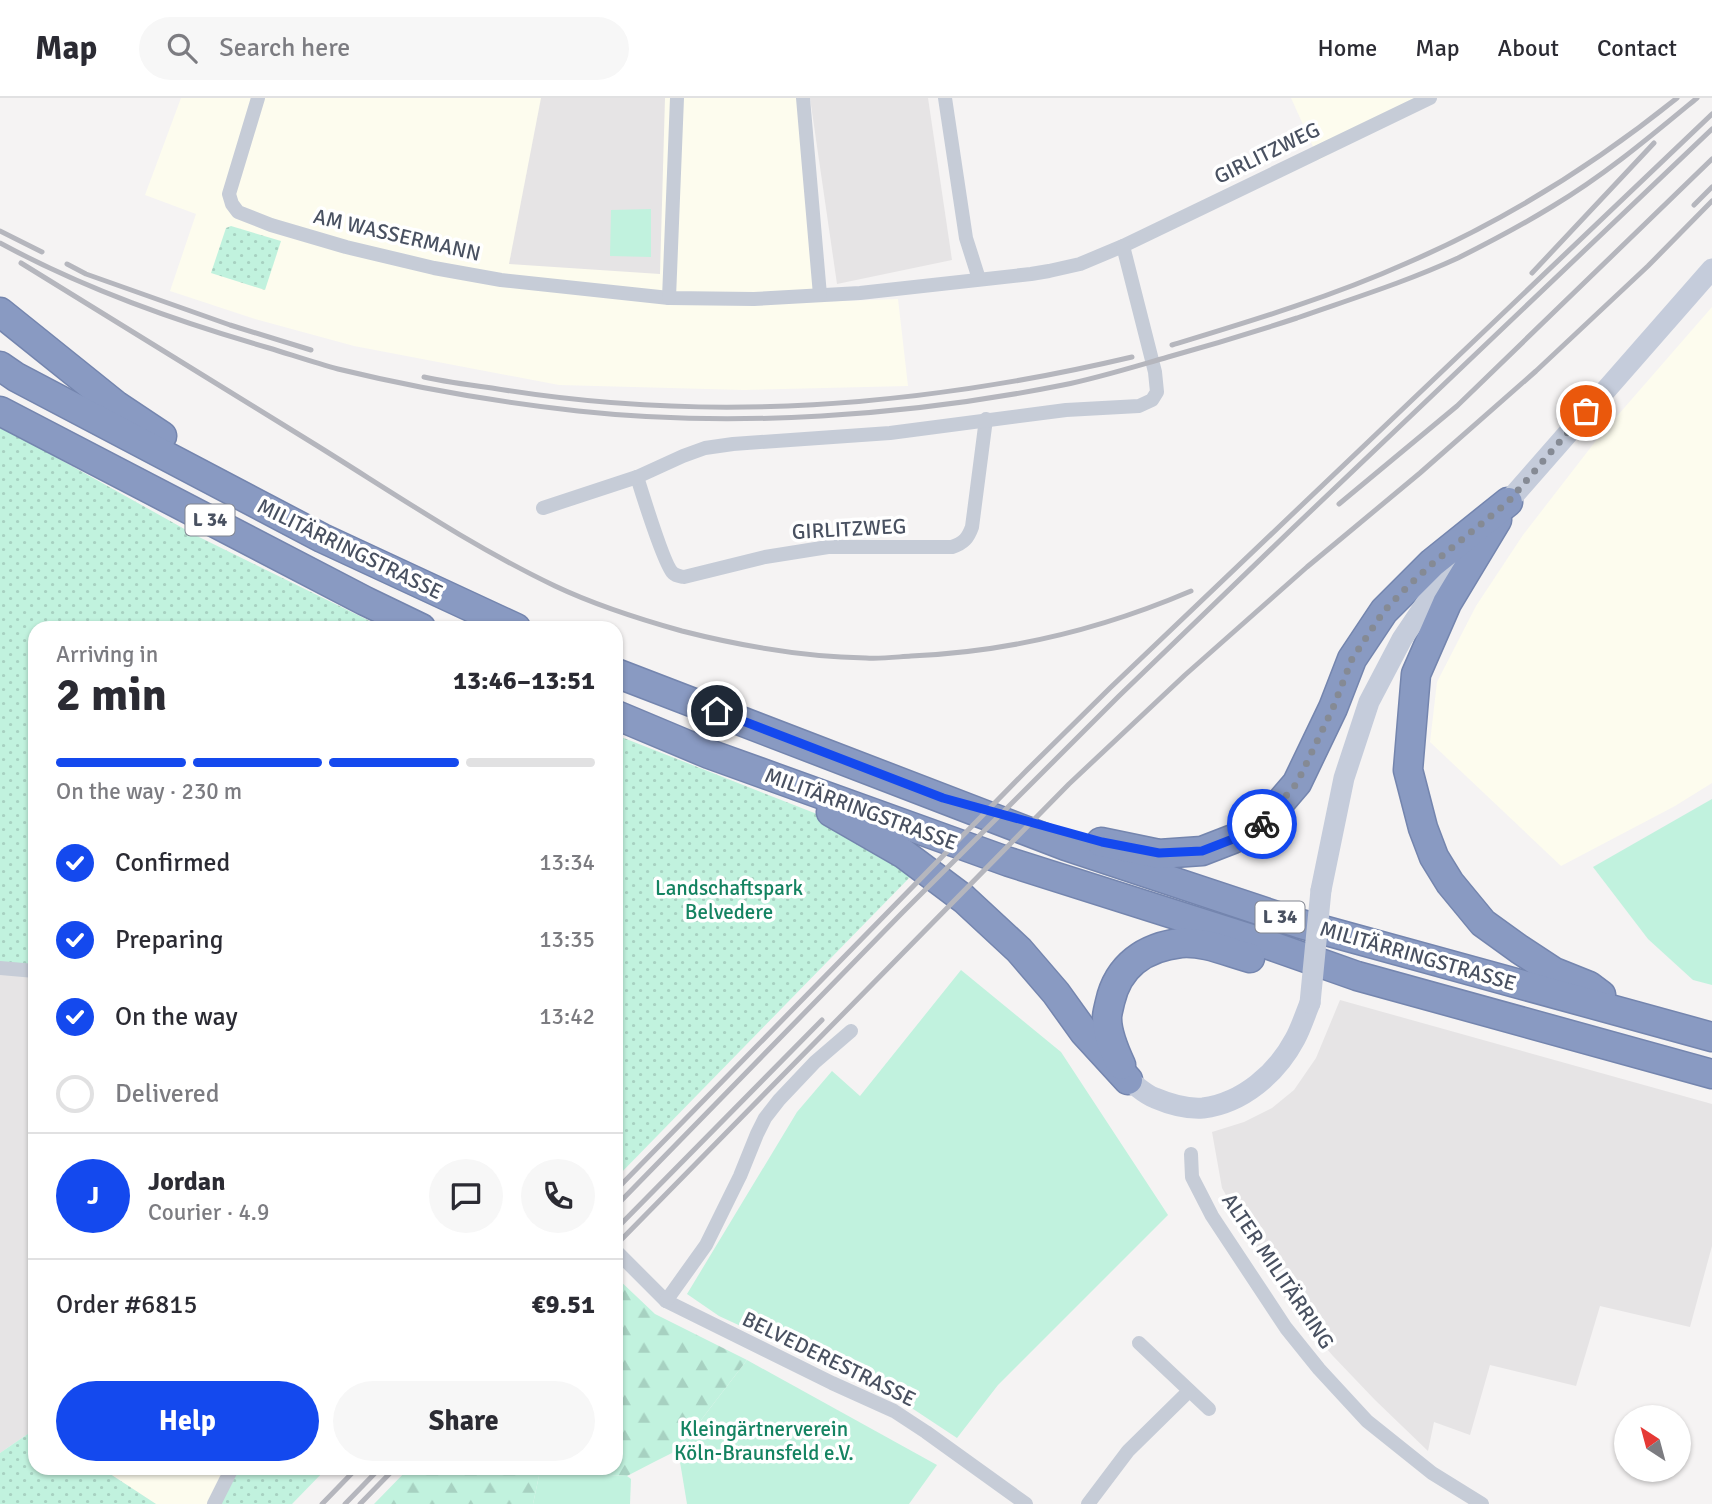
<!DOCTYPE html>
<meta charset="utf-8">
<style>
:root{--surface:#fff;--page:#f7f7f7;--text:#2b2b33;--muted:#7c7c81;--line:#e1e1e2;--accent:#1449ee}
body{margin:0;font-family:Signika,sans-serif;background:var(--page);color:var(--text);height:100vh;display:flex;flex-direction:column;font-size:26px;white-space:nowrap}
*{box-sizing:border-box;margin:0}
p{font-size:23px;color:var(--muted)}
.icon{flex:none;width:38px;height:38px;fill:none;stroke:currentColor;stroke-width:2;stroke-linecap:round;stroke-linejoin:round}
.map{position:relative;flex:1;overflow:hidden}
.details{position:absolute;left:28px;top:523px;width:595px;height:854px;display:flex;flex-direction:column;background:var(--surface);border-radius:21px;box-shadow:0 2px 5px #0004}
.details>*{flex:none}
.needle{width:46px;rotate:324deg}
.fabs{position:absolute;left:1614px;top:1307px;display:grid;gap:14px}
.fabs a{display:grid;place-items:center;width:77px;height:77px;border-radius:50%;background:var(--surface);box-shadow:0 2px 5px #0004;font-size:35px}
.pin{position:absolute;display:grid;place-items:center;width:60px;height:60px;color:#fff;margin:-30px;border:4px solid #fff;border-radius:50%;box-shadow:0 2px 7px #0007}
.courier{position:absolute;display:grid;place-items:center;width:70px;height:70px;margin:-35px;border:5px solid #1449ee;border-radius:50%;background:#fff;color:#222;box-shadow:0 2px 9px #0007}
.summary em{font-style:normal;font-weight:700}
.summary div{display:flex;flex-direction:column-reverse}
.summary{display:flex;align-items:center;justify-content:space-between;height:119px;padding:0 28px}
h1{font-size:46px;font-weight:700;line-height:52px}
.bar{display:grid;grid-template-columns:repeat(4,1fr);gap:10px 7px;align-content:center;height:84px;padding:0 28px}
.bar i{height:9px;border-radius:5px;background:var(--line)}
.bar .active{background:var(--accent)}
.bar p{grid-column:span 4}
.line{display:flex;align-items:center;gap:18px;padding:0 28px;border-top:2px solid var(--line)}
.line div{flex:1}
.round{display:grid;place-items:center;flex:none;width:74px;height:74px;border-radius:37px;background:var(--page)}
ol{padding:0 28px;list-style:none}
li{display:flex;align-items:center;gap:21px;height:77px}
li p{margin-inline-start:auto}
li .icon{padding:7px;border-radius:50%;background:var(--accent);color:#fff;stroke-width:4}
li:last-child{color:var(--muted)}
li i{width:38px;height:38px;border:4px solid var(--line);border-radius:50%}
.cta{display:flex;gap:14px;margin-top:auto;padding:14px 28px}
.cta a{flex:1;height:80px;border-radius:42px;background:var(--accent);color:#fff;font-size:28px;font-weight:700;line-height:80px;text-align:center}
.cta a+a{background:var(--page);color:var(--text)}
header{display:flex;align-items:center;gap:42px;box-sizing:border-box;height:98px;padding:0 35px;background:var(--surface);border-bottom:2px solid var(--line)}
header strong{font-size:33px}
nav{display:flex;gap:38px;margin-inline-start:auto;font-size:24px}
.search{width:490px;height:63px;background:var(--page);display:flex;align-items:center;gap:18px;box-sizing:border-box;padding:0 24px;border-radius:38px;color:var(--muted);font-size:26px}
.map>svg:first-child{display:block}
.commercial{fill:#fdfcee}
.education{fill:#e6e4e5}
.green{fill:#c1f2de}
.forest{fill:url(#forest-firs)}
.park{fill:url(#park-dots)}
.lines{fill:none;stroke-linecap:round;stroke-linejoin:round}
.highway-casing{stroke:#7485ae;stroke-width:31}
.street{stroke:#c6ccd7;stroke-width:14}
.secondary{stroke:#c5ccdb;stroke-width:21}
.highway{stroke:#899ac2;stroke-width:28}
.rail{stroke:#b5b6bd;stroke-width:5}
.secondary-bridge{stroke:#c5ccdb;stroke-width:21}
.done{stroke:#858a94;stroke-width:7;stroke-dasharray:0 12.6}
.route{stroke:#1449ee;stroke-width:9}
.labels{text-anchor:middle;dominant-baseline:central;stroke-width:7;stroke-linejoin:round;paint-order:stroke}
.shield{fill:#fff;stroke:#808590;stroke-width:2}
.shield-label{font-size:19px;font-weight:bold;fill:#495161}
.street-label{font-size:21px;fill:#495161;stroke:#fff}
.park-label{font-size:21px;fill:#148361;stroke:#fff}
</style>
<header>
<strong>Map</strong>
<div class="search"><svg class="icon" aria-label="search" viewBox="0 0 24 24"><circle cx="10" cy="10" r="6"/><path d="M15 15l6 6"/></svg>Search here</div>
<nav><a>Home</a><a>Map</a><a>About</a><a>Contact</a></nav>
</header>
<div class="map">
<svg width="1712" height="1406" viewBox="0 0 1712 1406">
<defs>
<pattern id="forest-firs" width="22" height="20" patternUnits="userSpaceOnUse" patternTransform="scale(1.75)"><rect width="22" height="20" fill="#c1f2de"/><path d="M5 1l3.5 6h-7zM16 11l3.5 6h-7z" fill="#a7d1c1"/></pattern>
<pattern id="park-dots" width="8" height="8" patternUnits="userSpaceOnUse" patternTransform="scale(1.75)"><rect width="8" height="8" fill="#c1f2de"/><path d="M2 2h.1M6 6h.1" fill="none" stroke="#a7d1c1" stroke-width="1.8" stroke-linecap="round"/></pattern>
</defs>
<rect width="100%" height="100%" fill="#f5f3f3"/>
<g class="commercial">
<path d="M181,0H805L814,204L898,201L908,288L744,292L559,287L354,248L255,221L170,193L196,116L145,97Z"/>
<path d="M1291,0H1432L1319,62Z"/>
<path d="M1712,209V685L1675,708L1561,768L1430,644L1437,584L1476,508L1523,437L1598,340Z"/>
<path d="M101,1370H226L208,1406H156Z"/>
</g>
<g class="education">
<path d="M541,0H665L660,176L509,166Z"/>
<path d="M810,0H928L952,162L837,186Z"/>
<path d="M0,874L35,876V1331L0,1355Z"/>
<path d="M1340,902L1712,1006V1148L1690,1229L1600,1208L1576,1288L1490,1267L1470,1337L1434,1324L1428,1353L1375,1302L1333,1258L1288,1206L1222,1090L1212,1034L1244,1024L1272,1010L1294,992L1316,960Z"/>
</g>
<g class="green">
<path d="M651,111V159L610,158L611,112Z"/>
<path d="M1712,701V887L1693,882L1648,841L1593,769Z"/>
<path d="M961,872L1061,954L1168,1117L998,1287L957,1340L895,1299L719,1218L687,1196L797,1014L832,973L860,998Z"/>
<path d="M747,1262L937,1367L909,1406H687L678,1352Z"/>
<path d="M540,1373L627,1378L631,1381L630,1406H533Z"/>
</g>
<path class="forest" d="M616,1179L655,1216L747,1262L678,1352L656,1363L627,1378L540,1373L533,1406H374L409,1370H616Z"/>
<g class="park">
<path d="M231,128L281,143L265,192L211,175L226,130Z"/>
<path d="M0,328L197,438L384,530H35V876L0,874Z"/>
<path d="M616,637L817,716L913,776L616,1080Z"/>
<path d="M35,1331V1370H101L156,1406H0V1355Z"/>
<path d="M226,1370H327L292,1406H208Z"/>
</g>
<g class="lines">
<g class="highway-casing">
<g id="highway">
<path d="M0,214L117,308L162,338"/>
<path d="M0,268L16,279L322,440L516,530"/>
<path d="M0,313L365,503L421,530"/>
<path d="M1497,422L1447,505L1416,576L1408,672L1423,730L1434,759L1450,785L1483,825L1519,851L1554,874L1589,888L1601,897"/>
<path d="M616,575L1066,748L1301,826L1712,939"/>
<path d="M616,617L709,656L1009,764L1255,842L1357,878L1712,976"/>
<path d="M831,714L904,756L964,801L1019,852L1056,895L1084,934L1128,982"/>
<path d="M1101,744L1159,756L1202,753L1233,741L1262,726L1297,685L1333,610L1352,561L1384,513L1432,465L1508,404"/>
<path d="M1121,967C1114,952 1107,936 1107,920C1107,915 1109,909 1110,904C1118,868 1145,849 1181,845C1204,843 1228,854 1250,860"/>
</g>
</g>
<g class="street">
<path d="M258,0L229,96L232,106L238,114L271,127L346,149L434,170L501,182L669,200L754,201L860,195L1031,176L1049,173L1080,166L1123,148L1430,0"/>
<path d="M803,0L820,197"/>
<path d="M945,0L966,140L979,181"/>
<path d="M669,200L677,0"/>
<path d="M637,379C642,395 665,469 673,475C676,478 679,478 684,479L765,459L828,449H952C964,445 968,440 972,429L986,321"/>
<path d="M543,410L637,379L683,358L705,350L733,346L890,335L1066,312L1139,308L1152,302L1157,294L1155,274L1123,148"/>
<path d="M0,870L35,873"/>
<path d="M1191,1056L1192,1079L1212,1118L1286,1230L1319,1271L1367,1323L1432,1375L1482,1406"/>
<path d="M616,1153L666,1203L832,1285L894,1313L926,1334L1026,1406"/>
<path d="M666,1203L706,1147L740,1078L757,1036L765,1020L779,1002L815,964L851,933"/>
<path d="M1139,1245L1209,1311"/>
<path d="M214,1406L232,1370"/>
<path d="M1088,1406L1128,1353L1189,1293"/>
</g>
<g class="secondary">
<path d="M1499,414L1712,171"/>
<path d="M1321,792L1344,680L1369,604L1402,541L1443,480L1471,447"/>
<path d="M1128,982C1137,988 1146,997 1155,1000C1169,1006 1188,1011 1203,1010C1243,1005 1277,975 1295,941C1301,930 1305,917 1310,905"/>
</g>
<use href="#highway" class="highway"/>
<g class="rail">
<path d="M1694,107L1712,89"/>
<path d="M0,133L42,154"/>
<path d="M0,145C85,191 176,223 269,250C292,257 315,265 338,271C416,290 497,304 578,313C735,330 908,318 1063,287C1098,280 1133,269 1168,259C1211,247 1254,234 1297,220C1351,201 1406,184 1458,160C1490,144 1522,127 1553,108C1605,77 1651,38 1697,0"/>
<path d="M21,165C119,226 218,286 316,347C395,396 471,448 555,488C595,507 639,521 682,533C741,548 804,559 866,560C881,561 896,559 911,558C1008,554 1102,531 1191,493"/>
<path d="M67,166L86,176L230,227L311,252"/>
<path d="M1532,175L1654,45"/>
<path d="M1172,247C1251,223 1331,199 1407,165C1504,123 1595,66 1677,0"/>
<path d="M424,279C446,284 469,287 492,290C707,326 920,309 1132,259"/>
<path d="M1339,406L1457,308L1712,61"/>
<path d="M616,1092L1027,672L1110,590L1712,16"/>
<path d="M616,1108L901,816L1119,598L1292,431L1712,31"/>
<path d="M616,1131L822,922"/>
<path d="M616,1147L1069,686L1185,577L1307,469L1420,375L1536,273L1648,168L1712,103"/>
<path d="M322,1406L357,1370"/>
<path d="M345,1406L380,1370"/>
<path d="M360,1406L395,1370"/>
</g>
<path class="secondary-bridge" d="M1310,905L1321,792"/>
</g>
<g class="lines">
<path class="done" d="M1262,726L1297,685L1333,610L1352,561L1384,513L1408,488L1432,466L1508,404L1586,313"/>
<path class="route" d="M717,613L943,700L1102,744L1159,755L1202,753L1233,741L1262,726"/>
</g>
<g class="labels">
<g class="shield">
<rect x="185.5" y="406.5" width="49" height="31" rx="5"/>
<rect x="1255.5" y="803.5" width="49" height="31" rx="5"/>
</g>
<g class="shield-label">
<text x="210" y="422">L 34</text>
<text x="1280" y="819">L 34</text>
</g>
<g class="street-label">
<text transform="translate(1267 55) rotate(-26)">GIRLITZWEG</text>
<text transform="translate(397 137) rotate(13)">AM WASSERMANN</text>
<text transform="translate(849 431) rotate(-3)">GIRLITZWEG</text>
<text transform="translate(350 451) rotate(26)">MILITÄRRINGSTRASSE</text>
<text transform="translate(861 711) rotate(20)">MILITÄRRINGSTRASSE</text>
<text transform="translate(1418 858) rotate(16)">MILITÄRRINGSTRASSE</text>
<text transform="translate(1278 1173) rotate(56)">ALTER MILITÄRRING</text>
<text transform="translate(829 1261) rotate(26)">BELVEDERESTRASSE</text>
</g>
<g class="park-label">
<text x="729" y="790">Landschaftspark<tspan x="729" dy="24">Belvedere</tspan></text>
<text x="764" y="1331">Kleingärtnerverein<tspan x="764" dy="24">Köln-Braunsfeld e.V.</tspan></text>
</g>
</g>
</svg>
<div class="fabs">
<a><svg class="needle" viewBox="-14 -14 28 28"><path d="M0-13l5 13h-10z" fill="#e53935"/><path d="M0 13l5-13h-10z" fill="#7c7c81"/></svg></a>
</div>
<div class="pin" style="left:1586px;top:313px;background:#ea580c"><svg class="icon" aria-label="bag" viewBox="0 0 24 24"><path d="M5 8h14l-1 12H6zM9 8a3 3 0 0 1 6 0"/></svg></div>
<div class="pin" style="left:717px;top:613px;background:#1f2937"><svg class="icon" aria-label="home" viewBox="0 0 24 24"><path d="M3 11l9-7 9 7M6 9v11h12V9"/></svg></div>
<div class="courier" style="left:1262px;top:726px"><svg class="icon" aria-label="bike" viewBox="0 0 24 24"><circle cx="6" cy="16" r="4"/><circle cx="18" cy="16" r="4"/><path d="M6 16l4-8h5l3 8M10 8l3 8H6M13 5h3"/></svg></div>
<section class="details">
<div class="summary"><div><h1>2 min</h1><p>Arriving in</p></div><em>13:46–13:51</em></div>
<div class="bar"><i class="active"></i><i class="active"></i><i class="active"></i><i></i><p>On the way · 230 m</p></div>
<ol>
<li><svg class="icon" aria-label="check" viewBox="0 0 24 24"><path d="M5 12l5 5 9-10"/></svg>Confirmed<p>13:34</p></li>
<li><svg class="icon" aria-label="check" viewBox="0 0 24 24"><path d="M5 12l5 5 9-10"/></svg>Preparing<p>13:35</p></li>
<li><svg class="icon" aria-label="check" viewBox="0 0 24 24"><path d="M5 12l5 5 9-10"/></svg>On the way<p>13:42</p></li>
<li><i></i>Delivered</li>
</ol>
<div class="line" style="height:126px"><b class="round" style="background:var(--accent);color:#fff">J</b><div><b>Jordan</b><p>Courier · 4.9</p></div><a class="round"><svg class="icon" aria-label="chat" viewBox="0 0 24 24"><path d="M4 5h16v11H9l-5 4z"/></svg></a><a class="round"><svg class="icon" aria-label="phone" viewBox="0 0 24 24"><path d="M5 4h4l2 5-3 2q2 4 5 5l2-3 5 2v4C11 20 4 13 5 4z"/></svg></a></div>
<div class="line" style="height:91px"><div>Order #6815</div><b>€9.51</b></div>
<div class="cta"><a>Help</a><a>Share</a></div>
</section>
</div>
